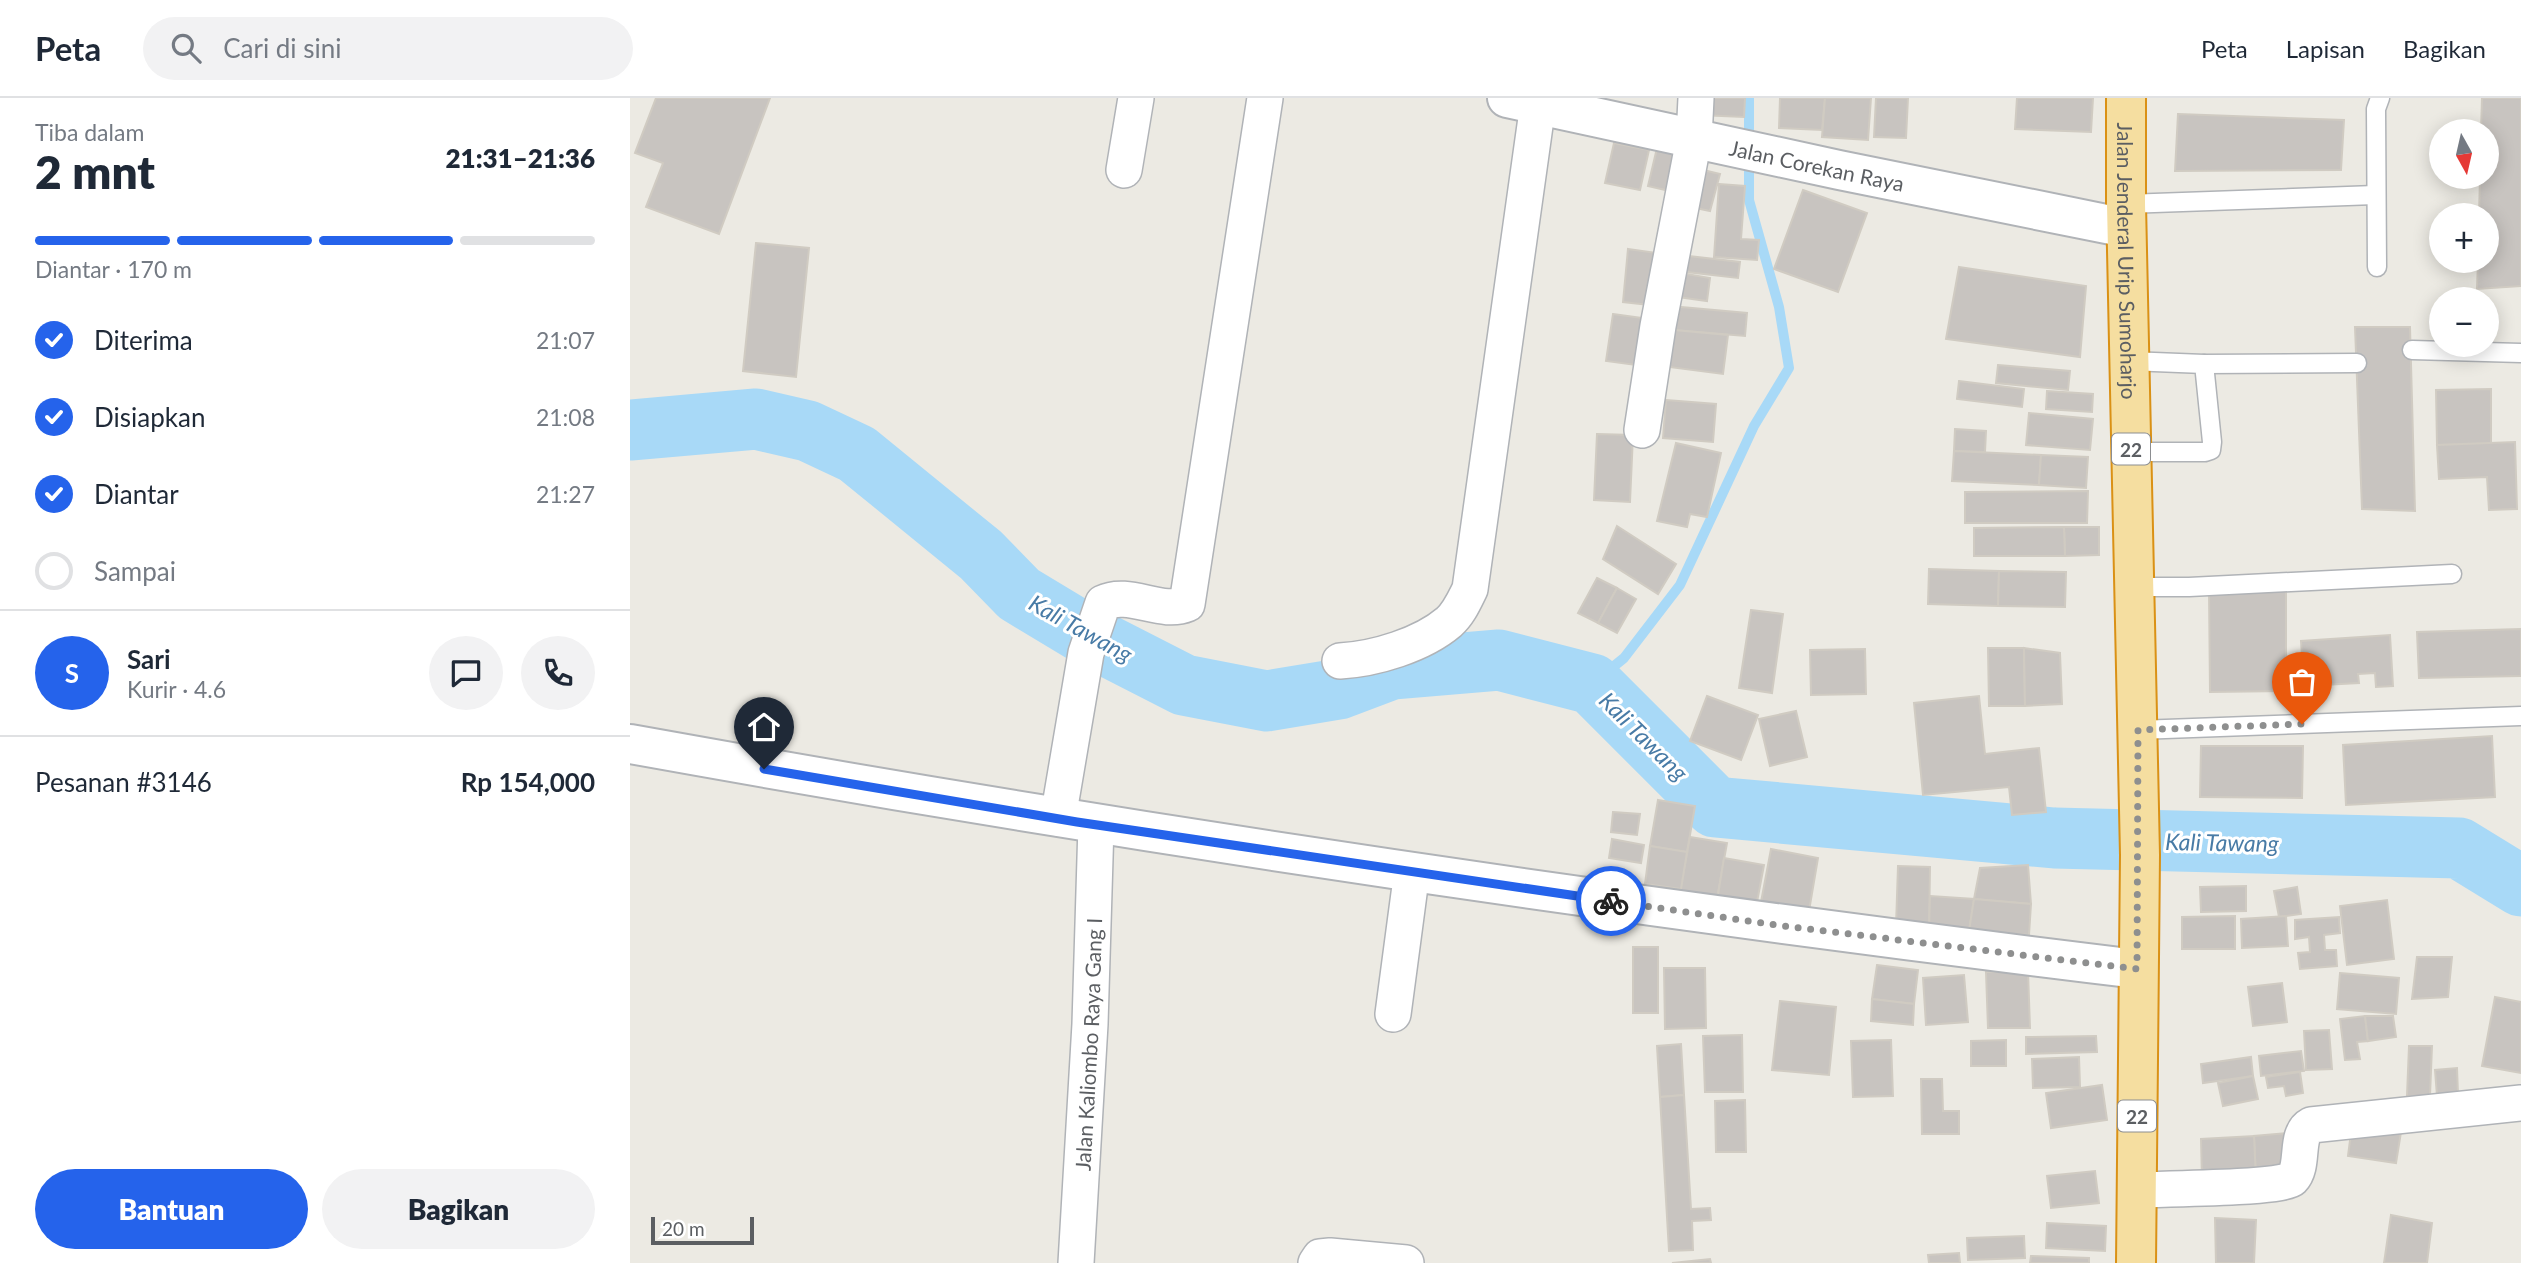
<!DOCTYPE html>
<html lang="id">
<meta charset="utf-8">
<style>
:root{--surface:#fff;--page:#f2f2f3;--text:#1f2937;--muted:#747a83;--line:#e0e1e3;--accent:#2563eb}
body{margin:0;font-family:Lato,sans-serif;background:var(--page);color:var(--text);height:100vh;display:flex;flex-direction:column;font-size:26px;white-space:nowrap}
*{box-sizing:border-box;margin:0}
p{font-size:23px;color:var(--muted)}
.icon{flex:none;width:38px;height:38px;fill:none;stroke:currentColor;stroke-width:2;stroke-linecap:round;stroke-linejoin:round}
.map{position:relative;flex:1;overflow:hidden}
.details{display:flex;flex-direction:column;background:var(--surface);width:630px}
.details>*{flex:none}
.needle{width:46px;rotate:172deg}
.buttons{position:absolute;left:1799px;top:21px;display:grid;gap:14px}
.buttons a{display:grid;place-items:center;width:70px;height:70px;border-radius:50%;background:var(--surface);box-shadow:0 4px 18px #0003;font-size:35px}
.scale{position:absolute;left:21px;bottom:18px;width:103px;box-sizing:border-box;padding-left:7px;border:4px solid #5b5e62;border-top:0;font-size:19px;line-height:24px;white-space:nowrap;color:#5b5e62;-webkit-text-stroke:5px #fff;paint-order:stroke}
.pin{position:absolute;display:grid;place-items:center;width:60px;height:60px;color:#fff;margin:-72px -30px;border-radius:50% 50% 50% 0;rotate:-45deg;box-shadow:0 0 7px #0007}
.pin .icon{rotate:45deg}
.courier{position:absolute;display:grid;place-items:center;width:70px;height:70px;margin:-35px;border:5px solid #2563eb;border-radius:50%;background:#fff;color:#222;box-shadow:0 2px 9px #0007}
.head em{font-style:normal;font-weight:800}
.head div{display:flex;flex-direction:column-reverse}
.head{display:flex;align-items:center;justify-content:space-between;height:119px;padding:0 35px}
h1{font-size:46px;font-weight:800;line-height:52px}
.bar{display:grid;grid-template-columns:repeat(4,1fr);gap:10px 7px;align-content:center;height:84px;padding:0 35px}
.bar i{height:9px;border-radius:5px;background:var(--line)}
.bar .current{background:var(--accent)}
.bar p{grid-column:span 4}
.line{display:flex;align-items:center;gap:18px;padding:0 35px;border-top:2px solid var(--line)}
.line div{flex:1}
.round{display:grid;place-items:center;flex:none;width:74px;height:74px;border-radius:37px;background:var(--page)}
ol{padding:0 35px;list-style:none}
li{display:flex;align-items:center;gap:21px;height:77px}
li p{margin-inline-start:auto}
li .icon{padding:7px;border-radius:50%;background:var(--accent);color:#fff;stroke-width:4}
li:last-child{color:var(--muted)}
li i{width:38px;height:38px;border:4px solid var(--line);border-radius:50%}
.button{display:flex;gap:14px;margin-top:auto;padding:14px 35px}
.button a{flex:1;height:80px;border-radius:42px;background:var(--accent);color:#fff;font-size:28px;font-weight:800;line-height:80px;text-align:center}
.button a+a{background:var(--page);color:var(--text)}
header{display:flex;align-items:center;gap:42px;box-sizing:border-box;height:98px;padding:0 35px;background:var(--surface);border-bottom:2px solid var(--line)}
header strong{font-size:33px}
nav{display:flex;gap:38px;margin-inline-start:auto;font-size:24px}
.search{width:490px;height:63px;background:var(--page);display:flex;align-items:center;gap:18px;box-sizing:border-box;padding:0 24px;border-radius:38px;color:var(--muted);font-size:26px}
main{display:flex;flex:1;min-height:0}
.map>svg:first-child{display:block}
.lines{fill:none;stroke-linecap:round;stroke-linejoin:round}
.stream{stroke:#a8d9f7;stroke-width:10}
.river{stroke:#a8d9f7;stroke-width:61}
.building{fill:#c8c4c0;stroke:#d0cbc2;stroke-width:2}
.service-casing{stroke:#b0b3b7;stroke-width:21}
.minor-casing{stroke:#b0b3b7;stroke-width:38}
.tertiary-casing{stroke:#b0b3b7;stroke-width:42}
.trunk-casing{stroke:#da9115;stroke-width:42}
.service{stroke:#fff;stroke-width:18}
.minor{stroke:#fff;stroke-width:35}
.tertiary{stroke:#fff;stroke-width:38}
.trunk{stroke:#f5dea0;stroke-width:38}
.done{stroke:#8e8f8f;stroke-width:7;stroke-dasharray:0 12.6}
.route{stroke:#2563eb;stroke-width:9}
.labels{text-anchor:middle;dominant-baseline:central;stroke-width:6;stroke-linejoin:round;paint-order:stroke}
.shield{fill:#fff;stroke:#8c8e91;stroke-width:2}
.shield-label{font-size:19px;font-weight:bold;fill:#5b5e62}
.street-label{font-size:21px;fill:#5b5e62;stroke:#fff}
.water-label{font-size:23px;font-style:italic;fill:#487ba6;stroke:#fff}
</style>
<header>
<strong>Peta</strong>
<div class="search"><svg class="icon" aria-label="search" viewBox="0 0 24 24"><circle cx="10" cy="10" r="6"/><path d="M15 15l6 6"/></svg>Cari di sini</div>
<nav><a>Peta</a><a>Lapisan</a><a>Bagikan</a></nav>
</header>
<main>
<section class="details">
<div class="head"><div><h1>2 mnt</h1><p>Tiba dalam</p></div><em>21:31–21:36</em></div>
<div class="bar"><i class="current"></i><i class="current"></i><i class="current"></i><i></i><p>Diantar · 170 m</p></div>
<ol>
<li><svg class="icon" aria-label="check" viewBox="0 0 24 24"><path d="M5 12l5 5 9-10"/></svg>Diterima<p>21:07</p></li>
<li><svg class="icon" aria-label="check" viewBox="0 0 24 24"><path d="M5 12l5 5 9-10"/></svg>Disiapkan<p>21:08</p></li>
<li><svg class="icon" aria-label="check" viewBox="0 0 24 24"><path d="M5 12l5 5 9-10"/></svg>Diantar<p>21:27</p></li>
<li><i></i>Sampai</li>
</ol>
<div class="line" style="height:126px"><b class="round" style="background:var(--accent);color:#fff">S</b><div><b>Sari</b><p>Kurir · 4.6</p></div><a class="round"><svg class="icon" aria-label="chat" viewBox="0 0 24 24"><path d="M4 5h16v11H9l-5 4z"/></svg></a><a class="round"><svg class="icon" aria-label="phone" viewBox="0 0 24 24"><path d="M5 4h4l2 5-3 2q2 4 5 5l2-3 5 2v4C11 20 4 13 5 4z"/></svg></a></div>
<div class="line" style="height:91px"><div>Pesanan #3146</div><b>Rp 154,000</b></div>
<div class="button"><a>Bantuan</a><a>Bagikan</a></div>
</section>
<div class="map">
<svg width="1891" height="1165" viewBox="0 0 1891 1165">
<rect width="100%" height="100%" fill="#eceae3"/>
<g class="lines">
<path class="stream" d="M962,586L994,560L1050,487L1124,328L1159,270L1149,209L1119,102V0"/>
<path class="river" d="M0,332L126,321L178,333L227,356L351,457L389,496L462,540L554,587L637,603L709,591L762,571L869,562L962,586L1085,709L1424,740L1829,750L1891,788"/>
</g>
<g class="building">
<path d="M26,0H140L89,136L16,109L33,65L5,55Z"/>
<path d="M1070,0H1115L1114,19L1069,17Z"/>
<path d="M1150,0H1195L1192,32L1149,30Z"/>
<path d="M1195,0H1241L1238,42L1192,39Z"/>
<path d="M1246,0H1278L1276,40L1244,39Z"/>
<path d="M1387,0H1463L1461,34L1385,31Z"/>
<path d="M1852,0H1891V188L1847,191L1848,163H1857V117H1849L1850,79H1857V33H1851Z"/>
<path d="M1548,16L1714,22L1711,72L1545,73Z"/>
<path d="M984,45L1019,52L1010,92L975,85Z"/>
<path d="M1027,50L1053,56L1044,94L1018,88Z"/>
<path d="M1065,70L1090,76L1080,113L1056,108Z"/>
<path d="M1089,86L1115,88L1111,141L1129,142L1127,162L1084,159Z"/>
<path d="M1173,92L1237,115L1208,194L1144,171Z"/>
<path d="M126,145L179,150L166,279L113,273Z"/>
<path d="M998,151L1034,156L1028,208L993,204Z"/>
<path d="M1050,157L1110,164L1108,180L1048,173Z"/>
<path d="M1329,169L1456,188L1450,259L1316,241Z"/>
<path d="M1045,174L1080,180L1077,203L1040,198Z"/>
<path d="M1040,208L1117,215L1115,238L1044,232Z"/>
<path d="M983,216L1020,221L1013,268L976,263Z"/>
<path d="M1725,229H1780L1785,413L1732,411Z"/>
<path d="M1044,232L1098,237L1093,276L1039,269Z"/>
<path d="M1368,267L1440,273L1438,292L1366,285Z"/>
<path d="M1329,283L1394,291L1392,309L1327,301Z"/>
<path d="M1861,291V346L1807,347L1806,292Z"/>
<path d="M1417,293L1463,296L1462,314L1416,311Z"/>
<path d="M1036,302L1086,306L1083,344L1033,340Z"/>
<path d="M1399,315L1463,321L1460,352L1396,347Z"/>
<path d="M1325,331L1356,333L1355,354L1324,353Z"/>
<path d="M967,336L1003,337L1000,404L964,402Z"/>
<path d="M1885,344L1887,411L1859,412L1857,379L1809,381L1807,347Z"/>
<path d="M1046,345L1091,355L1077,419L1060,416L1057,429L1027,423Z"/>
<path d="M1324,353L1411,357L1409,387L1322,383Z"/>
<path d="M1411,357L1458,359L1456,390L1409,387Z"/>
<path d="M1458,393L1457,425H1335V394Z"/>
<path d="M987,428L1046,466L1028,496L973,461Z"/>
<path d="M1434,429H1469V457L1435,458Z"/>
<path d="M1434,429L1435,458H1344V430Z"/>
<path d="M1299,471L1369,473L1368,508L1298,506Z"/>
<path d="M1369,473L1436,474L1435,509L1368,508Z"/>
<path d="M967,480L987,490L968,525L948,515Z"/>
<path d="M1656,487V593L1580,594L1579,491Z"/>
<path d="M987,490L1006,501L987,535L968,525Z"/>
<path d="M1121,512L1153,516L1142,595L1109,590Z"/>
<path d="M1891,531V578L1789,580L1787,534Z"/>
<path d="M1760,537L1763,588L1746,589L1745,575L1728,576L1729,585L1674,588L1671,543Z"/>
<path d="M1358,550H1394L1395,608H1359Z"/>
<path d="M1394,550L1430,555L1432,606L1395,608Z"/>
<path d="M1235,551L1236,596L1181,597L1180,552Z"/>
<path d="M1077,598L1128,617L1111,662L1060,643Z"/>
<path d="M1349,598L1355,656L1409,650L1416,714L1382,717L1379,689L1293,697L1284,605Z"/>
<path d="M1166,613L1177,659L1140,668L1129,621Z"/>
<path d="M1862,638L1865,699L1716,707L1713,647Z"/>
<path d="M1571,648H1673L1672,700L1570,699Z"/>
<path d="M1028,702L1065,708L1057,754L1020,748Z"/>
<path d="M983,714L1010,716L1007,737L981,734Z"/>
<path d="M1060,739L1097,745L1086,806L1049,799Z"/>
<path d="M982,741L1014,747L1011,765L979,760Z"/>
<path d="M1020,748L1057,754L1051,791L1015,786Z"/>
<path d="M1141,751L1188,760L1179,813L1131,804Z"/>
<path d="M1094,760L1134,767L1127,804L1088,797Z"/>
<path d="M1398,767L1401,806L1344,801L1350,770Z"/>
<path d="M1268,768L1300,769L1299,832L1266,828Z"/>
<path d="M1616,788V813L1571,814L1570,789Z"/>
<path d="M1667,789L1671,816L1649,819L1644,793Z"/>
<path d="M1300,798L1344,801L1339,833L1299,832Z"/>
<path d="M1344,801L1401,806L1399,837L1339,833Z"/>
<path d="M1757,802L1764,861L1717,867L1710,808Z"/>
<path d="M1605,818V851H1552V819Z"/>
<path d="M1656,818L1658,848L1612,850L1611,821Z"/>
<path d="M1709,819L1710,835L1694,837L1695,852H1706L1707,868L1670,871L1668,855L1680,854L1679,839L1665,841V822Z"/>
<rect x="1003" y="849" width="25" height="66"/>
<path d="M1787,859H1822L1818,899L1782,901Z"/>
<path d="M1247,867L1288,872L1284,906L1242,901Z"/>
<path d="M1034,870H1075L1076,930L1035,931Z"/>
<path d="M1398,873L1400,930H1358L1356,874Z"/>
<path d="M1710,875L1769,880L1766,916L1707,911Z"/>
<path d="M1334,877L1338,924L1296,927L1293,880Z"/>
<path d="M1652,885L1657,924L1623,928L1618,889Z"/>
<path d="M1865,899L1891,904V975L1852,968Z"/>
<path d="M1242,901L1284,906L1283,927L1241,923Z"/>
<path d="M1150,903L1206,909L1199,977L1142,972Z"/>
<path d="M1735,918L1738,943L1727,944L1730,961L1715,962L1710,921Z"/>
<path d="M1735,918H1763L1766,939L1738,943Z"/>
<path d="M1699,932L1702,971L1676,972L1674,933Z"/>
<path d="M1112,937L1113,994H1075L1073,938Z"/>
<path d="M1466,938L1467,954L1396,956V939Z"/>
<path d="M1261,942L1263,998L1223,999L1221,943Z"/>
<path d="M1376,942V968H1341V943Z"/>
<path d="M1051,946L1054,997L1030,999L1027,948Z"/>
<path d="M1779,948H1802L1800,998H1777Z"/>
<path d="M1671,953L1674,973L1631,978L1629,958Z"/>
<path d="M1449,959L1450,989L1403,990L1402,961Z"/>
<path d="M1621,959L1623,978L1573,985L1571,966Z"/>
<path d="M1827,970L1828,996L1807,998L1805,972Z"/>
<path d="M1670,974L1673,995L1656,998L1654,988L1638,990L1636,979Z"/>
<path d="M1623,978L1628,1001L1593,1008L1588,985Z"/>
<path d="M1291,981H1312L1313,1013H1329V1036H1292Z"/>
<path d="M1472,987L1477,1022L1421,1030L1416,995Z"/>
<path d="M1054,997L1061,1111L1080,1110L1081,1122L1062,1123L1063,1152L1039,1153L1030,999Z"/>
<path d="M1115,1002L1116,1054H1086L1085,1003Z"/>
<path d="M1722,1027L1771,1034L1766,1065L1718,1058Z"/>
<path d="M1668,1034L1664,1078L1626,1081L1624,1038Z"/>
<path d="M1624,1038L1626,1081L1572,1083L1571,1041Z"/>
<path d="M1465,1073L1469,1105L1421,1110L1417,1078Z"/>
<path d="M1761,1117L1802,1125L1797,1165H1754Z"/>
<path d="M1585,1120L1626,1122L1624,1165H1586Z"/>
<path d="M1417,1125L1476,1128L1475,1153L1416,1150Z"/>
<path d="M1394,1138L1395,1160L1338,1162L1337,1140Z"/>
<path d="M1329,1155L1330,1165H1299L1298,1157Z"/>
<path d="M1401,1158L1459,1160V1165H1400Z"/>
<path d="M1080,1161L1081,1165H1042Z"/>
</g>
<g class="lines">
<g class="service-casing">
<g id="service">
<path d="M1496,106L1745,97"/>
<path d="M1747,169L1746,11L1750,0"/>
<path d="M1782,252L1891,255"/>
<path d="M1499,263L1574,266L1582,344L1581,352L1575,354H1501"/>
<path d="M1574,266L1727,265"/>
<path d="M1504,489H1559L1822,476"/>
<path d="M1508,632L1891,618"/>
</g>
</g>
<g class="minor-casing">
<g id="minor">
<path d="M494,72L506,0"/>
<path d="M1012,332L1028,228L1064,41L1066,0"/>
<path d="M710,563C745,561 792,547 819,524C829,515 834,503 840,491L908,6"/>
<path d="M428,720L456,555L473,505C499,492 531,517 557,506L635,0"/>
<path d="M763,916L782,773"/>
<path d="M1506,1092C1529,1091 1653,1090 1662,1081C1675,1068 1664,1036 1681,1027L1891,1005"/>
<path id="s1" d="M446,1165L460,926L466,727"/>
<path d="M686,1165L690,1159L700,1158L776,1165"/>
</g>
</g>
<g class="tertiary-casing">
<g id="tertiary">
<path id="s2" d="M877,0L1209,72L1496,130"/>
<path d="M0,646C500,736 1003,810 1507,871"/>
</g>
</g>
<g class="trunk-casing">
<g id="trunk">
<path id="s3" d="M1496,0V106L1510,757L1506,1165"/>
</g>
</g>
<use href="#service" class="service"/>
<use href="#minor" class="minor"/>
<use href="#tertiary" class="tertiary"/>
<use href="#trunk" class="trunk"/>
</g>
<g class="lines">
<path class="done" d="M981,803L1146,827L1507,871L1508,632L1672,626"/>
<path class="route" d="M134,671L447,724L981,803"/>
</g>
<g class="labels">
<g class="shield">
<rect x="1482" y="335.5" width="38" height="31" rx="5"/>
<rect x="1488" y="1002.5" width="38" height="31" rx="5"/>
</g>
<g class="shield-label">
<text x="1501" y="351">22</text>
<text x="1507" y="1018">22</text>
</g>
<g class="street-label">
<text stroke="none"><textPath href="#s2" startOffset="317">Jalan Corekan Raya</textPath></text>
<text stroke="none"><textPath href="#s3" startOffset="163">Jalan Jenderal Urip Sumoharjo</textPath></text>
<text stroke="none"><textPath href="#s1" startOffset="219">Jalan Kaliombo Raya Gang I</textPath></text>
</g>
<g class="water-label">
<text transform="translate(451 530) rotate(29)">Kali Tawang</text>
<text transform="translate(1014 638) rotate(45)">Kali Tawang</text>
<text transform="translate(1592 744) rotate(1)">Kali Tawang</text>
</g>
</g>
</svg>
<div class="buttons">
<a><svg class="needle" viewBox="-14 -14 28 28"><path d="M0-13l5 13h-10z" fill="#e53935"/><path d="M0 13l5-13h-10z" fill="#747a83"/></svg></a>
<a>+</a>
<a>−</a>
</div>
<div class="scale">20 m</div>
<div class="pin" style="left:1672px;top:626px;background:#ea580c"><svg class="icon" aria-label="bag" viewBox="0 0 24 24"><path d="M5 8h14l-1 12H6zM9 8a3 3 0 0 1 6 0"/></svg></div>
<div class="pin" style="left:134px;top:671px;background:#1f2937"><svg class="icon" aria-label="home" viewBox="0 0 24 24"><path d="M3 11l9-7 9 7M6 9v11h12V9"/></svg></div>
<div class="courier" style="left:981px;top:803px"><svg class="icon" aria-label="bike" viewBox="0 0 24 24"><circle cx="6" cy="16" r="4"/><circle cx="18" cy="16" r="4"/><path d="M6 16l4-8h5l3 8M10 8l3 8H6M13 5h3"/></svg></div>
</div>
</main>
